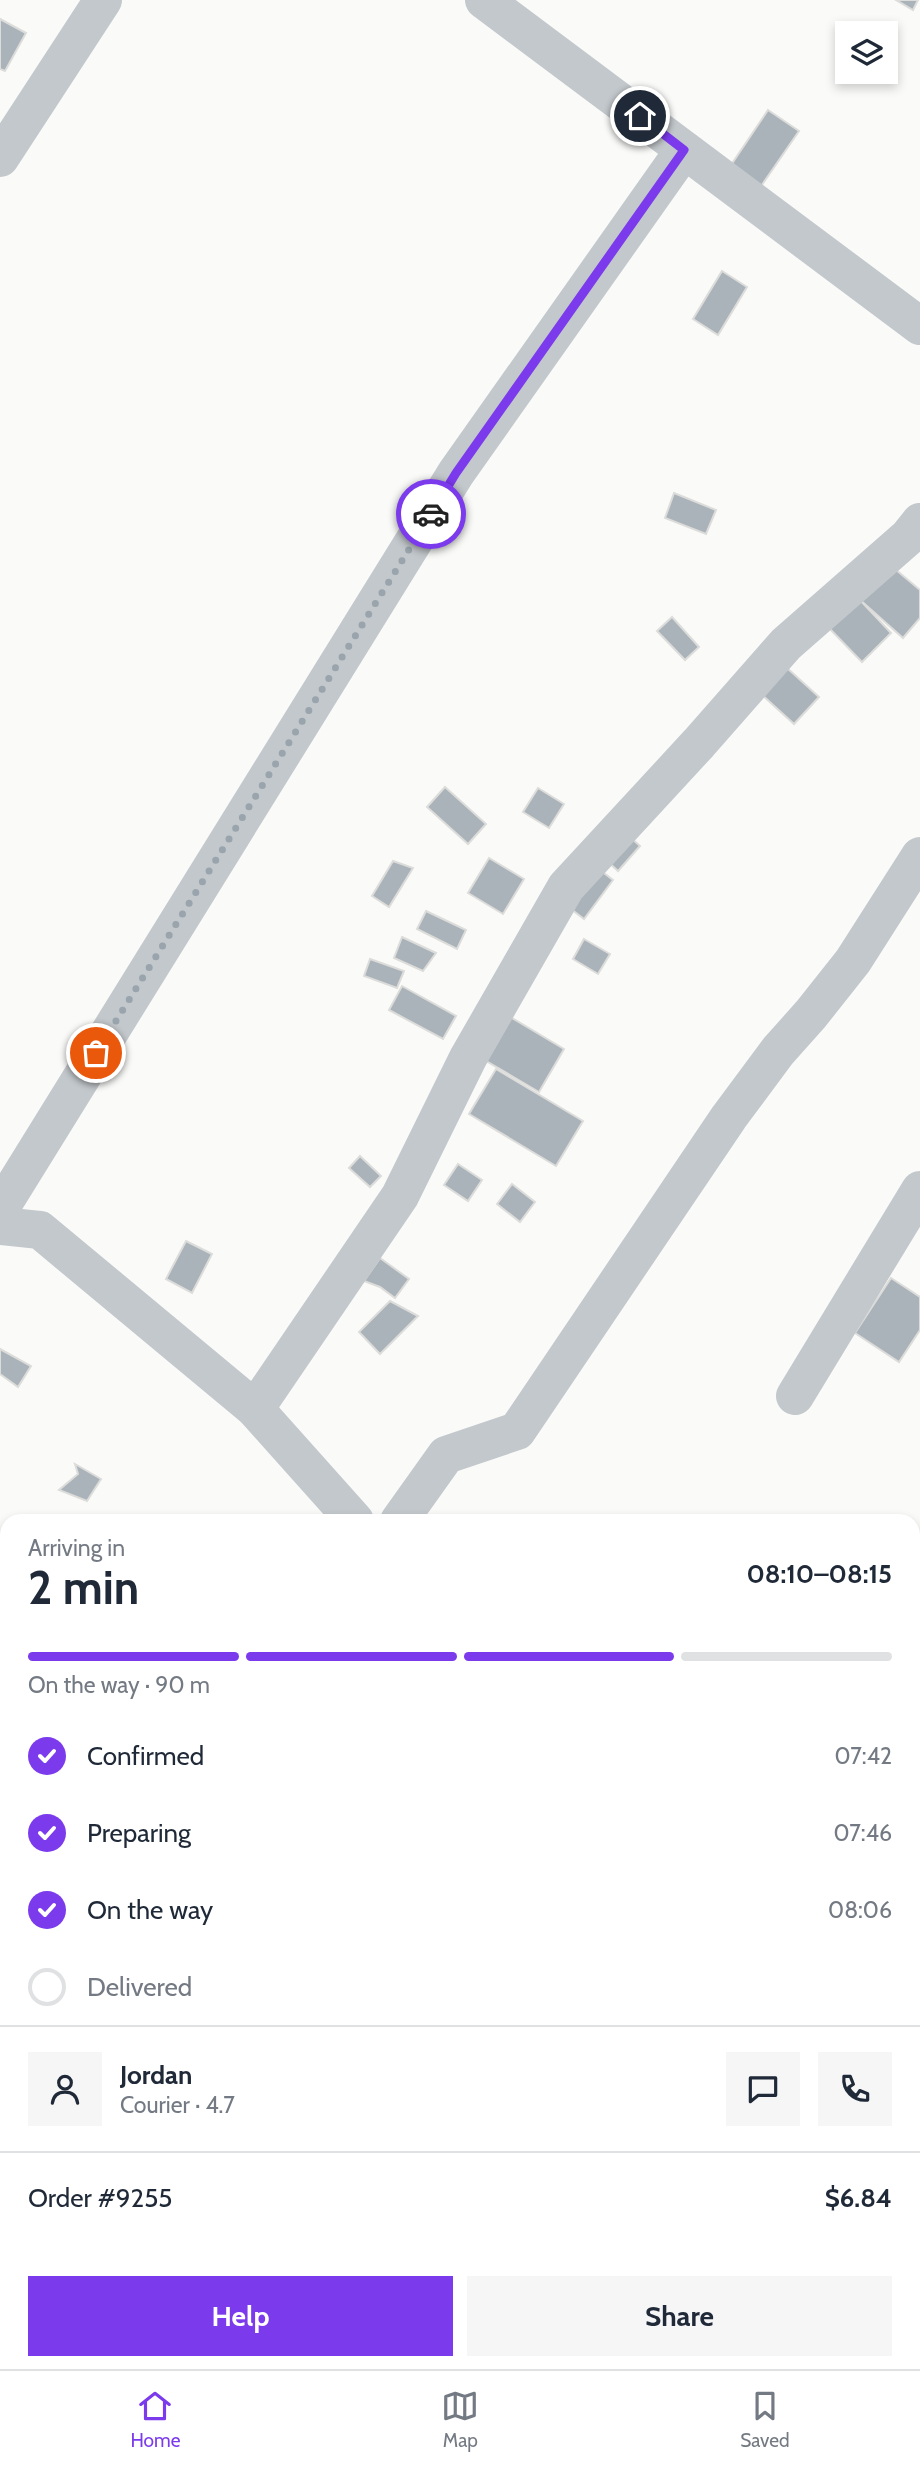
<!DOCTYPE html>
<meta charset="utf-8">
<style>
:root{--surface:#fff;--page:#f6f6f7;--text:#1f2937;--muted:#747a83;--line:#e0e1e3;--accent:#7c3aed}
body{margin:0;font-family:Cabin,sans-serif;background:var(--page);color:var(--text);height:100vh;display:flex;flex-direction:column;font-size:26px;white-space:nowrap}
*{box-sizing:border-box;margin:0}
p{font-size:23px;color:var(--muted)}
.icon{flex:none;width:38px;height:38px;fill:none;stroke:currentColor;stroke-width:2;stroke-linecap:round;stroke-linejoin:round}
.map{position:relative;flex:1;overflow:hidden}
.details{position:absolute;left:0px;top:1514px;width:920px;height:856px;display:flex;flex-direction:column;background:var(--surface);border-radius:21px 21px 0 0;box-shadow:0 4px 10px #0003}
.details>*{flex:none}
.tools{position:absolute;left:835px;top:21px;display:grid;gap:14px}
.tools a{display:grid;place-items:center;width:63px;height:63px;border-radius:0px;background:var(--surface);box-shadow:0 4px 10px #0003;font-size:35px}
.pin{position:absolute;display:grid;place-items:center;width:60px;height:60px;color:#fff;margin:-30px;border:4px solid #fff;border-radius:50%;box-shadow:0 2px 7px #0007}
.courier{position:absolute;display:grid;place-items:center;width:70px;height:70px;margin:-35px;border:5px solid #7c3aed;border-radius:50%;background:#fff;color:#222;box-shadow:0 2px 9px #0007}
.summary em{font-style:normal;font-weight:800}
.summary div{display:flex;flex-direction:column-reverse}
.summary{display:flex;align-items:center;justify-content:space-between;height:119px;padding:0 28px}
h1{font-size:46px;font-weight:800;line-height:52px}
.bar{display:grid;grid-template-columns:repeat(4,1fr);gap:10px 7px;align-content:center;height:84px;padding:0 28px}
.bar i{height:9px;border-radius:5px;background:var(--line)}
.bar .active{background:var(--accent)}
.bar p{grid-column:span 4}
.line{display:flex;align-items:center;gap:18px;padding:0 28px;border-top:2px solid var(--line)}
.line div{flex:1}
.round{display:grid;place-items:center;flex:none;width:74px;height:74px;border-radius:0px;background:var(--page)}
ol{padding:0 28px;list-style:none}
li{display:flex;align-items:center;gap:21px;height:77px}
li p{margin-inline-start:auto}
li .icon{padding:7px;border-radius:50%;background:var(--accent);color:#fff;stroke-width:4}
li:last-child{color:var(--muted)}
li i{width:38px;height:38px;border:4px solid var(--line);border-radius:50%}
.button{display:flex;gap:14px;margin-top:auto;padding:14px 28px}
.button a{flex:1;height:80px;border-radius:0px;background:var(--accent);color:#fff;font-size:28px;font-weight:800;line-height:80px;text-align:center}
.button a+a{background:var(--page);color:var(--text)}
.dock{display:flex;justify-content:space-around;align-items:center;height:98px;border-top:2px solid var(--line);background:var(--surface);font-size:19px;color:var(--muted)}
.dock a{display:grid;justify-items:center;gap:4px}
.dock .active{color:var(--accent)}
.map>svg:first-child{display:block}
.building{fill:#aab3b9;stroke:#dcdcda;stroke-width:2}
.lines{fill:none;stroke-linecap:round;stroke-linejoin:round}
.path{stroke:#bbbfc2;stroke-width:4.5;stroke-dasharray:3.5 3.5;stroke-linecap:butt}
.minor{stroke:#c3c8cc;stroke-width:38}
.done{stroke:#99a4ac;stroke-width:7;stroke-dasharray:0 12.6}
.route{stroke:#7c3aed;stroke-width:9}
</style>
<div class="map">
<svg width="920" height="2369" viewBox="0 0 920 2369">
<rect width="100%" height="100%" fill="#fafaf8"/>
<g class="building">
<path d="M896,0H918L913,10Z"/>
<path d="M0,19L26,33L5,71L0,69Z"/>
<path d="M768,110L799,131L755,195L725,174Z"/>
<path d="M722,271L747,287L718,335L693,319Z"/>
<path d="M674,493L716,510L706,534L665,518Z"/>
<path d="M889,564L920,590V618L903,638L859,599Z"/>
<path d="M859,599L891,633L862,662L829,628Z"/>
<path d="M672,617L699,647L685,660L657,631Z"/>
<path d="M786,667L819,697L794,724L761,694Z"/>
<path d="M445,787L486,824L468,844L427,807Z"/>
<path d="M538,788L564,804L549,828L523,812Z"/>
<path d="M628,835L640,846L618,871L606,860Z"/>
<path d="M489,858L524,879L503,914L468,893Z"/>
<path d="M393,861L413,868L389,907L372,896Z"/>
<path d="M600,870L613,880L584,919L571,909Z"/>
<path d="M426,911L466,930L457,949L417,929Z"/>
<path d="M402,937L436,953L423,971L394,958Z"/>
<path d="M584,939L610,954L598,974L573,959Z"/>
<path d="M370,959L404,971L397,988L364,976Z"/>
<path d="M402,986L456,1016L443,1039L389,1010Z"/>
<path d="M507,1015L564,1049L539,1092L481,1058Z"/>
<path d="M496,1069L583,1121L556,1166L469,1114Z"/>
<path d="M360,1156L381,1176L370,1187L349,1168Z"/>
<path d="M458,1164L482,1180L468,1201L444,1185Z"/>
<path d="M512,1184L535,1202L520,1222L497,1204Z"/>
<path d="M186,1241L212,1254L192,1293L166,1279Z"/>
<path d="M380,1258L409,1279L395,1298L380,1287L364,1281Z"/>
<path d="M891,1278L920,1297V1330L899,1362L855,1333Z"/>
<path d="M390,1301L418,1316L380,1354L359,1332Z"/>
<path d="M0,1349L31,1366L18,1387L0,1374Z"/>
<path d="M75,1464L101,1479L87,1501L59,1490L78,1474Z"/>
<path d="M0,1868L7,1871V1932L0,1928Z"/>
<path d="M0,1999L7,2002L5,2049L0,2047Z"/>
<path d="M86,2362H116L111,2369H93Z"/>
<path d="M130,2362H144L152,2369H124Z"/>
</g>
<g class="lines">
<g class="path">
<path d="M914,1728L920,1718"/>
<path d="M914,2075L920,2107"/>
<path d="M914,2288L920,2277"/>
<path d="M866,2369L870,2362"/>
</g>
<g class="minor">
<path d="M484,0L920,326"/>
<path d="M0,158L103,0"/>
<path d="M0,1209L456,473L684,150"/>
<path d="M0,1226L40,1230L255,1409L355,1521"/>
<path d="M795,1396L920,1190"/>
<path d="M255,1409L400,1196L468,1058L566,887L699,743L786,644L908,537L920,522"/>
<path d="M399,1521L446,1455L517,1431L729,1117L778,1051L811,1014L853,961L920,856"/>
<path d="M0,1733L7,1735"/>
<path d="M0,1965L7,1968"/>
<path d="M0,2263L7,2253"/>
<path d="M381,2369L386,2362"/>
</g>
</g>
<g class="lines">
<path class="done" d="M96,1053L431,514"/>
<path class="route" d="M431,514L456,473L684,150L640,116"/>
</g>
</svg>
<div class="tools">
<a><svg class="icon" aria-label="layers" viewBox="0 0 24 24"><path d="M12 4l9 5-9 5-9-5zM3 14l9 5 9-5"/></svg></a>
</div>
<div class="pin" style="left:96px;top:1053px;background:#ea580c"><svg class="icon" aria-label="bag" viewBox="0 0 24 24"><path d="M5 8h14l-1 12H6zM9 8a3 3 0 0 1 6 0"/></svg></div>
<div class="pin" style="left:640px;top:116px;background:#1f2937"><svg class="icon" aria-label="home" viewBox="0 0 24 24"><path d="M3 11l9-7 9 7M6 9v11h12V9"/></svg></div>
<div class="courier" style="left:431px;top:514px"><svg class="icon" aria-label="car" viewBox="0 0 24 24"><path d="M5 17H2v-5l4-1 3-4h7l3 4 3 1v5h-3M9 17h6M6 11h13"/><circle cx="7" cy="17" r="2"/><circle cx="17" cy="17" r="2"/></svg></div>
<section class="details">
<div class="summary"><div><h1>2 min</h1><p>Arriving in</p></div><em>08:10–08:15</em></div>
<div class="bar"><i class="active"></i><i class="active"></i><i class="active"></i><i></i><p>On the way · 90 m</p></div>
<ol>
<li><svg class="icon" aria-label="check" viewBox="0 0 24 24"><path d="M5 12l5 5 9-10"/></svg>Confirmed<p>07:42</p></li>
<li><svg class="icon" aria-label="check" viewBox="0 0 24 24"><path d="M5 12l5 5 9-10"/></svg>Preparing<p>07:46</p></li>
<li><svg class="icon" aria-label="check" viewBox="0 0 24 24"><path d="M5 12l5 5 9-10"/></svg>On the way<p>08:06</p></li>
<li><i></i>Delivered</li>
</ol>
<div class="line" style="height:126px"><a class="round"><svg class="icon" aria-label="person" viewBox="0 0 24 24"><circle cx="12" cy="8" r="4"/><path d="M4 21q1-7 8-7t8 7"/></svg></a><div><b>Jordan</b><p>Courier · 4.7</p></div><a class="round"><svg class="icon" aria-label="chat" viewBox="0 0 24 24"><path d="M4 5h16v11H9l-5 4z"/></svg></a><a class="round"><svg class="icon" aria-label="phone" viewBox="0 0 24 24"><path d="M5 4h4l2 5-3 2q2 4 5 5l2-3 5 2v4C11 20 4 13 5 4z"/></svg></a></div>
<div class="line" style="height:91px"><div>Order #9255</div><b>$6.84</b></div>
<div class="button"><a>Help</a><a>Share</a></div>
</section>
</div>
<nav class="dock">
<a class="active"><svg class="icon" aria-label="home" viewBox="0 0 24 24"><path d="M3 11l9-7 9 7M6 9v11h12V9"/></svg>Home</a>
<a><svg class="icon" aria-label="map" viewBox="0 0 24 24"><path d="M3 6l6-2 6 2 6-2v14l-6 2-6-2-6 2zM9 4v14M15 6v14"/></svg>Map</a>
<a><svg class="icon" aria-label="saved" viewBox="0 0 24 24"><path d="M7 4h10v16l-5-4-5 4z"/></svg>Saved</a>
</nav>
